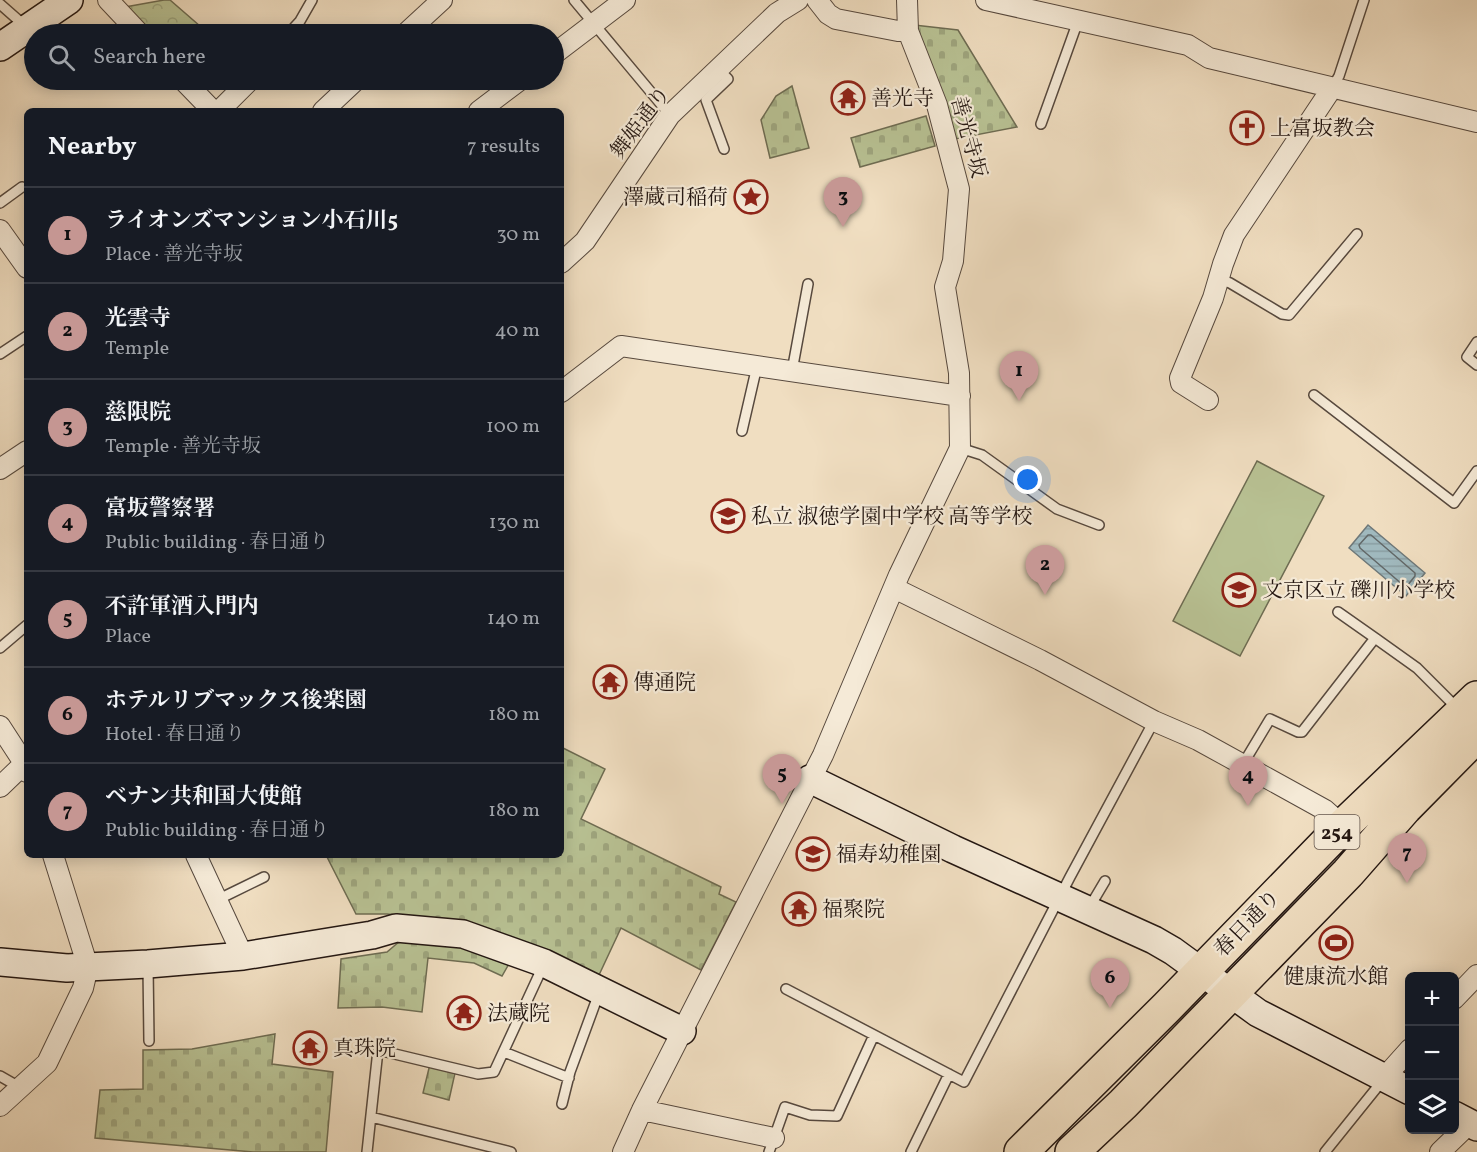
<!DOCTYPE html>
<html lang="en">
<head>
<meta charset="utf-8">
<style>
  body { margin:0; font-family:Vollkorn,"Noto Serif JP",serif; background:#242831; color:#f1f3f6 }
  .controls { position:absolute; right:18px; bottom:18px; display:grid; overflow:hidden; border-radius:9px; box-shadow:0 3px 15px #0003 }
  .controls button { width:54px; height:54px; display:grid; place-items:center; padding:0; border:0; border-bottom:2px solid #363941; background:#171b24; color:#f1f3f6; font:30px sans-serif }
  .you { position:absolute; left:1028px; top:480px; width:21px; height:21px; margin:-15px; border:4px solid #fff; border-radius:50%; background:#1a73e8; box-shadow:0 0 0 9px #1a73e833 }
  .badge { display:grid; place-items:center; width:39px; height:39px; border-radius:50%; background:#c59692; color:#111; font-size:20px; font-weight:700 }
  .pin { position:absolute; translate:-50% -50px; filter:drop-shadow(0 2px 3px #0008) }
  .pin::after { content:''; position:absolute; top:32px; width:21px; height:18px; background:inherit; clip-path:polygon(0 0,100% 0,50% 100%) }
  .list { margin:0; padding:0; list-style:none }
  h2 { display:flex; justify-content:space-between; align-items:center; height:78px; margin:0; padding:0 24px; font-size:26px }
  h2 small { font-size:20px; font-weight:400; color:#9ea1a6 }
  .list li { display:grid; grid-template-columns:39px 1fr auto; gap:18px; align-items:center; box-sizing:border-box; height:96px; padding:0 24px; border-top:2px solid #363941 }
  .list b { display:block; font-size:22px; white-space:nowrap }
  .list p { margin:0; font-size:20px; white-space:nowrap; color:#9ea1a6 }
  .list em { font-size:20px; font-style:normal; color:#9ea1a6 }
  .icon { flex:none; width:33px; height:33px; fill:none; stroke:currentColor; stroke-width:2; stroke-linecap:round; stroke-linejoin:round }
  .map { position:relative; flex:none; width:1477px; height:1152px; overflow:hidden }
  .search { position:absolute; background:#171b24; box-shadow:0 3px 15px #0003; left:24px; top:24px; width:540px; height:66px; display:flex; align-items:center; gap:15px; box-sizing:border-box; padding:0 21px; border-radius:33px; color:#9ea1a6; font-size:22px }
  .panel { position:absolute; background:#171b24; box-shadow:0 3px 15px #0003; left:24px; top:108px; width:540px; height:750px; border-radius:9px }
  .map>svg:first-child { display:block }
  .cemetery { fill:url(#cemetery-stones); stroke:#6e6c52; stroke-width:1.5 }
  .park { fill:url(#park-crowns); stroke:#6e6c52; stroke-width:1.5 }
  .garden { fill:#b8c193; stroke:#6e6c52; stroke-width:1.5 }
  .water { fill:url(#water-rules); stroke:#6e7879; stroke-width:1.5 }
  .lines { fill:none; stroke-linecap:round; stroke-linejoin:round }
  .shore { stroke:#626868; stroke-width:1.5 }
  .lane-casing { stroke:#57493e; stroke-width:12 }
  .street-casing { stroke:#57493e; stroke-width:22 }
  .secondary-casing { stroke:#241712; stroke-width:30 }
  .highway-casing { stroke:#241712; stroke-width:36 }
  .lane { stroke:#f5ead7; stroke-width:9 }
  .street { stroke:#f5ead7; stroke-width:20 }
  .secondary { stroke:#f5ead7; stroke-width:27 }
  .highway { stroke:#f0dec1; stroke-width:33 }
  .labels { text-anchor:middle; stroke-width:4.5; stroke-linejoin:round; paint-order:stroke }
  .shield { fill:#f5ead7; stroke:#63564d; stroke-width:1.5 }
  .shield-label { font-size:20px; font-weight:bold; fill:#241712 }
  .poi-label { font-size:21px; fill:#241712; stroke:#f5ead7; text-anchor:start }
  .street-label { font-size:21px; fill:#241712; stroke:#f5ead7 }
</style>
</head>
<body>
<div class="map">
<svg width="1477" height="1152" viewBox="0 0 1477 1152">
  <defs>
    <pattern id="cemetery-stones" width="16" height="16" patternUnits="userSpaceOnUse" patternTransform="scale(1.5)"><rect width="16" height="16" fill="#b8c193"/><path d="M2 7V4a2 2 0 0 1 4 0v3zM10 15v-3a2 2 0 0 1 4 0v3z" fill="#9ea57e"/></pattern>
    <pattern id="park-crowns" width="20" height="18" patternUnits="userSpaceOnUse" patternTransform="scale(1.5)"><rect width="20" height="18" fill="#b8c193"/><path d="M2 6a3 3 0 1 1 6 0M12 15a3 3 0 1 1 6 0" fill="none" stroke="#9ea57e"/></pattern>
    <pattern id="water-rules" width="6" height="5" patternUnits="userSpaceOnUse" patternTransform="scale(1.5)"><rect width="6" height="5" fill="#a0b9be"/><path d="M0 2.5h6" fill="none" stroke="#8a9ea2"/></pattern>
  </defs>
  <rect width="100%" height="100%" fill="#f0dec1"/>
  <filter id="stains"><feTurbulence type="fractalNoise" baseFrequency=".00333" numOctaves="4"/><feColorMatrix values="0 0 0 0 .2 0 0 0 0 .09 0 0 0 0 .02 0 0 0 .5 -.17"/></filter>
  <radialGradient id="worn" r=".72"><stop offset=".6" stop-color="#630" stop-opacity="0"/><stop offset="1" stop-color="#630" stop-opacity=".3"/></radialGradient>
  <!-- cemetery -->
  <path class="cemetery" d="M914 25 958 30 1017 127 955 139Z
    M792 86 809 148 770 158 761 120 776 96Z
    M926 116 935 146 860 167 851 138Z
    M561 747 605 769 581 819 721 887 719 894 736 902 701 970 621 928 599 975 552 953 463 922 387 914H356L326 855H561Z
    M400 941 468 944 510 962 502 976 474 963 428 958 422 1012 382 1007 338 1008 341 959 387 952Z
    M275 1034 272 1064 333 1072 326 1152H253L95 1138 100 1090 143 1089V1050L192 1049Z
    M430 1064 455 1073 449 1100 423 1093Z"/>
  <!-- park -->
  <path class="park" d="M164 0H170L208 33 207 34H153L125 7Z"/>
  <!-- garden -->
  <path class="garden" d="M1257 461 1324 496 1240 656 1173 621Z"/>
  <!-- water -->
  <path class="water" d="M1368 525 1425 573 1406 596 1349 548Z"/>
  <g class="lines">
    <!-- shore -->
    <path class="shore" d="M1368 535H1371L1415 573V576L1407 586 1403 585 1360 548 1359 545Z"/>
    <defs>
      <path id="lane" d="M574 0 670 115
        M0 4 25 26
        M288 34 300 21 312 0
        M718 69 728 79 706 100 724 149
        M1332 88 1339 76 1364 0
        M1041 124 1078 21
        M0 203 22 187
        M1219 279 1230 283 1282 314 1289 315 1357 234
        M1477 342 1467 357 1477 365
        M0 354 27 336
        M792 371 808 284
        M1314 395 1454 503 1477 471
        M742 431 757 366
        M960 448 982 455 1057 509 1099 525
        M1338 612 1375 638
        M0 648 27 625
        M1243 764 1270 719 1298 732H1302L1375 638 1417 668 1458 709
        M217 900 264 877
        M1089 908 1105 881
        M148 966 149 1041
        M786 989 964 1082 1070 877 1154 721
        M504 1052 569 1078
        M0 1076 21 1088
        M562 1104 570 1072 599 993
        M371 1117 511 1152
        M367 1152 378 1050 478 1074 494 1072 544 964
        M769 1152 785 1107 810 1115 837 1116 874 1035
        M911 1152 949 1074
        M1325 1152 1383 1080"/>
      <path id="street" d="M108 0 140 34
        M817 0 828 14 836 19 898 31H908
        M986 0 1188 45 1209 58 1477 122
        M405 34 442 0
        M554 54 625 0
        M183 80 213 111
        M219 111 250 80
        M323 111 356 80
        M479 111 520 80
        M0 230 27 268
        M561 263 585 241 670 115 777 13 798 0
        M561 392 621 346 960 396
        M1208 400 1181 383 1180 378 1213 298 1223 264 1234 235 1332 88
        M0 469 27 451
        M894 588 1040 660 1154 721 1198 740 1325 810 1343 826
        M0 726 24 763 27 772
        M0 787 27 761
        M196 855 243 956
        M1454 999 1477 975
        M1384 1078 1410 1049
        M0 1106 47 1063 83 988 88 967 53 855
        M642 1110 774 1138
        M623 1152 642 1110 823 755 899 575 960 448 959 373 945 287 953 261 959 189 937 105 908 31 907 0
        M1440 1152 1470 1123"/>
      <path id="secondary" d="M0 47 69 0
        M810 779 953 849 1154 940 1173 951 1258 1013 1410 1091
        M0 962 67 968 148 964 243 956 372 935 396 928 463 934 544 963 682 1031
        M1454 1115 1477 1127"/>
      <path id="highway" d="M1021 1152 1167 1007 1343 826 1477 698
        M1072 1152 1123 1104 1348 873 1405 808 1477 735"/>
    </defs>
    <!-- lane casing -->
    <use href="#lane" class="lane-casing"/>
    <!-- street casing -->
    <use href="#street" class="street-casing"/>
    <!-- secondary casing -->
    <use href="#secondary" class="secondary-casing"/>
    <!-- highway casing -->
    <use href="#highway" class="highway-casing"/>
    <!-- lane -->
    <use href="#lane" class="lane"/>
    <!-- street -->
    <use href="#street" class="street"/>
    <!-- secondary -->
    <use href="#secondary" class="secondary"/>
    <!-- highway -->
    <use href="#highway" class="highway"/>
  </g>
  <!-- icons -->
  <defs>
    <symbol id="temple-ring" viewBox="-11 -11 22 22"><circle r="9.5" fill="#f5ead7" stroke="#8f2418" stroke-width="1.5"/><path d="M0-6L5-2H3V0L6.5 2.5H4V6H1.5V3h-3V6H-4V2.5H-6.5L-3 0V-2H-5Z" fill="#8f2418"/></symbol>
    <symbol id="church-ring" viewBox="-11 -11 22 22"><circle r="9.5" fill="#f5ead7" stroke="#8f2418" stroke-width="1.5"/><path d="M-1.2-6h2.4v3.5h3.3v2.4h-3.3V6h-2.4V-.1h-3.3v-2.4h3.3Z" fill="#8f2418"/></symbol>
    <symbol id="sight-ring" viewBox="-11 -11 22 22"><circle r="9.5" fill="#f5ead7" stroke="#8f2418" stroke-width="1.5"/><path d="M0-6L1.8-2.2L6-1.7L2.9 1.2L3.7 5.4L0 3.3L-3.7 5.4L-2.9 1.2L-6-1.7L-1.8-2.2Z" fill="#8f2418"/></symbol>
    <symbol id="school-ring" viewBox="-11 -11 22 22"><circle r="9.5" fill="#f5ead7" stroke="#8f2418" stroke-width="1.5"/><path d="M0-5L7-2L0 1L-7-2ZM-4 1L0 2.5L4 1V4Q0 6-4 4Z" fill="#8f2418"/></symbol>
    <symbol id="stadium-ring" viewBox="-11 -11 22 22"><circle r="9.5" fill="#f5ead7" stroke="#8f2418" stroke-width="1.5"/><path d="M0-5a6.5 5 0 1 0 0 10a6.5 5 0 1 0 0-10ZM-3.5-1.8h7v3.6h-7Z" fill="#8f2418"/></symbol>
  </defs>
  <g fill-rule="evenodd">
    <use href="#temple-ring" x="829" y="79" width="38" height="38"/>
    <use href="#church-ring" x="1228" y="109" width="38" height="38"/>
    <use href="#sight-ring" x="732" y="178" width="38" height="38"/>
    <use href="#school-ring" x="709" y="497" width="38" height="38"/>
    <use href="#school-ring" x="1220" y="571" width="38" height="38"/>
    <use href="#temple-ring" x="591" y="663" width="38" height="38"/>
    <use href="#school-ring" x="794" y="835" width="38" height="38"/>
    <use href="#temple-ring" x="780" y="890" width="38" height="38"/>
    <use href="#stadium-ring" x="1317" y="924" width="38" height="38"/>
    <use href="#temple-ring" x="445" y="994" width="38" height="38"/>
    <use href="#temple-ring" x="291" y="1029" width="38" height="38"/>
  </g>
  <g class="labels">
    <!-- shield labels -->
    <rect class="shield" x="1314.5" y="815" width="45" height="34" rx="4.5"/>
    <g class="shield-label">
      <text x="1337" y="839">254</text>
    </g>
    <!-- poi labels -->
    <g class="poi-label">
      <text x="871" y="105">善光寺</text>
      <text x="1270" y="135">上富坂教会</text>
      <text x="728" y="204" text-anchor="end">澤蔵司稲荷</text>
      <text x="751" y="523">私立 淑徳学園中学校 高等学校</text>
      <text x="1262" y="597">文京区立 礫川小学校</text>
      <text x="633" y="689">傳通院</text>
      <text x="836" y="861">福寿幼稚園</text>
      <text x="822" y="916">福聚院</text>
      <text x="1336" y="983" text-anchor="middle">健康流水館</text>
      <text x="487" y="1020">法蔵院</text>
      <text x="333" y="1055">真珠院</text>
    </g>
    <!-- street labels -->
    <g class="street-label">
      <text transform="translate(640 122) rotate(-53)" y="7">舞姫通り</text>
      <text transform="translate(969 137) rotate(75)" y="7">善光寺坂</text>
      <text transform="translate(1247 923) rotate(-46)" y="7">春日通り</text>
    </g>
  </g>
  <rect width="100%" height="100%" filter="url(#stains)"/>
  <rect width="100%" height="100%" fill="url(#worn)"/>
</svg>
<div class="controls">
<button>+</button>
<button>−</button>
<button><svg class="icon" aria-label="layers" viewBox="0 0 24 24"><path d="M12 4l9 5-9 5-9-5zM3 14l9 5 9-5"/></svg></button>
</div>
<div class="you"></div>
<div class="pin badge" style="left:1019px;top:401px">1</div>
<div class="pin badge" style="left:1045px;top:595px">2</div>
<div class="pin badge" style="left:843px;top:227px">3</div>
<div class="pin badge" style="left:1248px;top:806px">4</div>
<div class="pin badge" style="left:782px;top:804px">5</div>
<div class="pin badge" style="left:1110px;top:1008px">6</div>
<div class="pin badge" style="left:1407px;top:883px">7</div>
<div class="search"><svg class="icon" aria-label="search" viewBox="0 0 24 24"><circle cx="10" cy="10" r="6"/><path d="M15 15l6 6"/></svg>Search here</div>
<section class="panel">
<h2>Nearby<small>7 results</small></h2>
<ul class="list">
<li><span class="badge">1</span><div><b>ライオンズマンション小石川5</b><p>Place · 善光寺坂</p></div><em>30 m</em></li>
<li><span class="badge">2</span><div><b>光雲寺</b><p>Temple</p></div><em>40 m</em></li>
<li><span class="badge">3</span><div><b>慈限院</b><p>Temple · 善光寺坂</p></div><em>100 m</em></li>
<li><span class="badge">4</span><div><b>富坂警察署</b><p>Public building · 春日通り</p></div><em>130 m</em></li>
<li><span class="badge">5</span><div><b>不許軍酒入門内</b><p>Place</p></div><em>140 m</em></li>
<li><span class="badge">6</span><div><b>ホテルリブマックス後楽園</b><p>Hotel · 春日通り</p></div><em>180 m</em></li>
<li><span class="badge">7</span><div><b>ベナン共和国大使館</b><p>Public building · 春日通り</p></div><em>180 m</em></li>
</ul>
</section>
</div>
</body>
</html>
